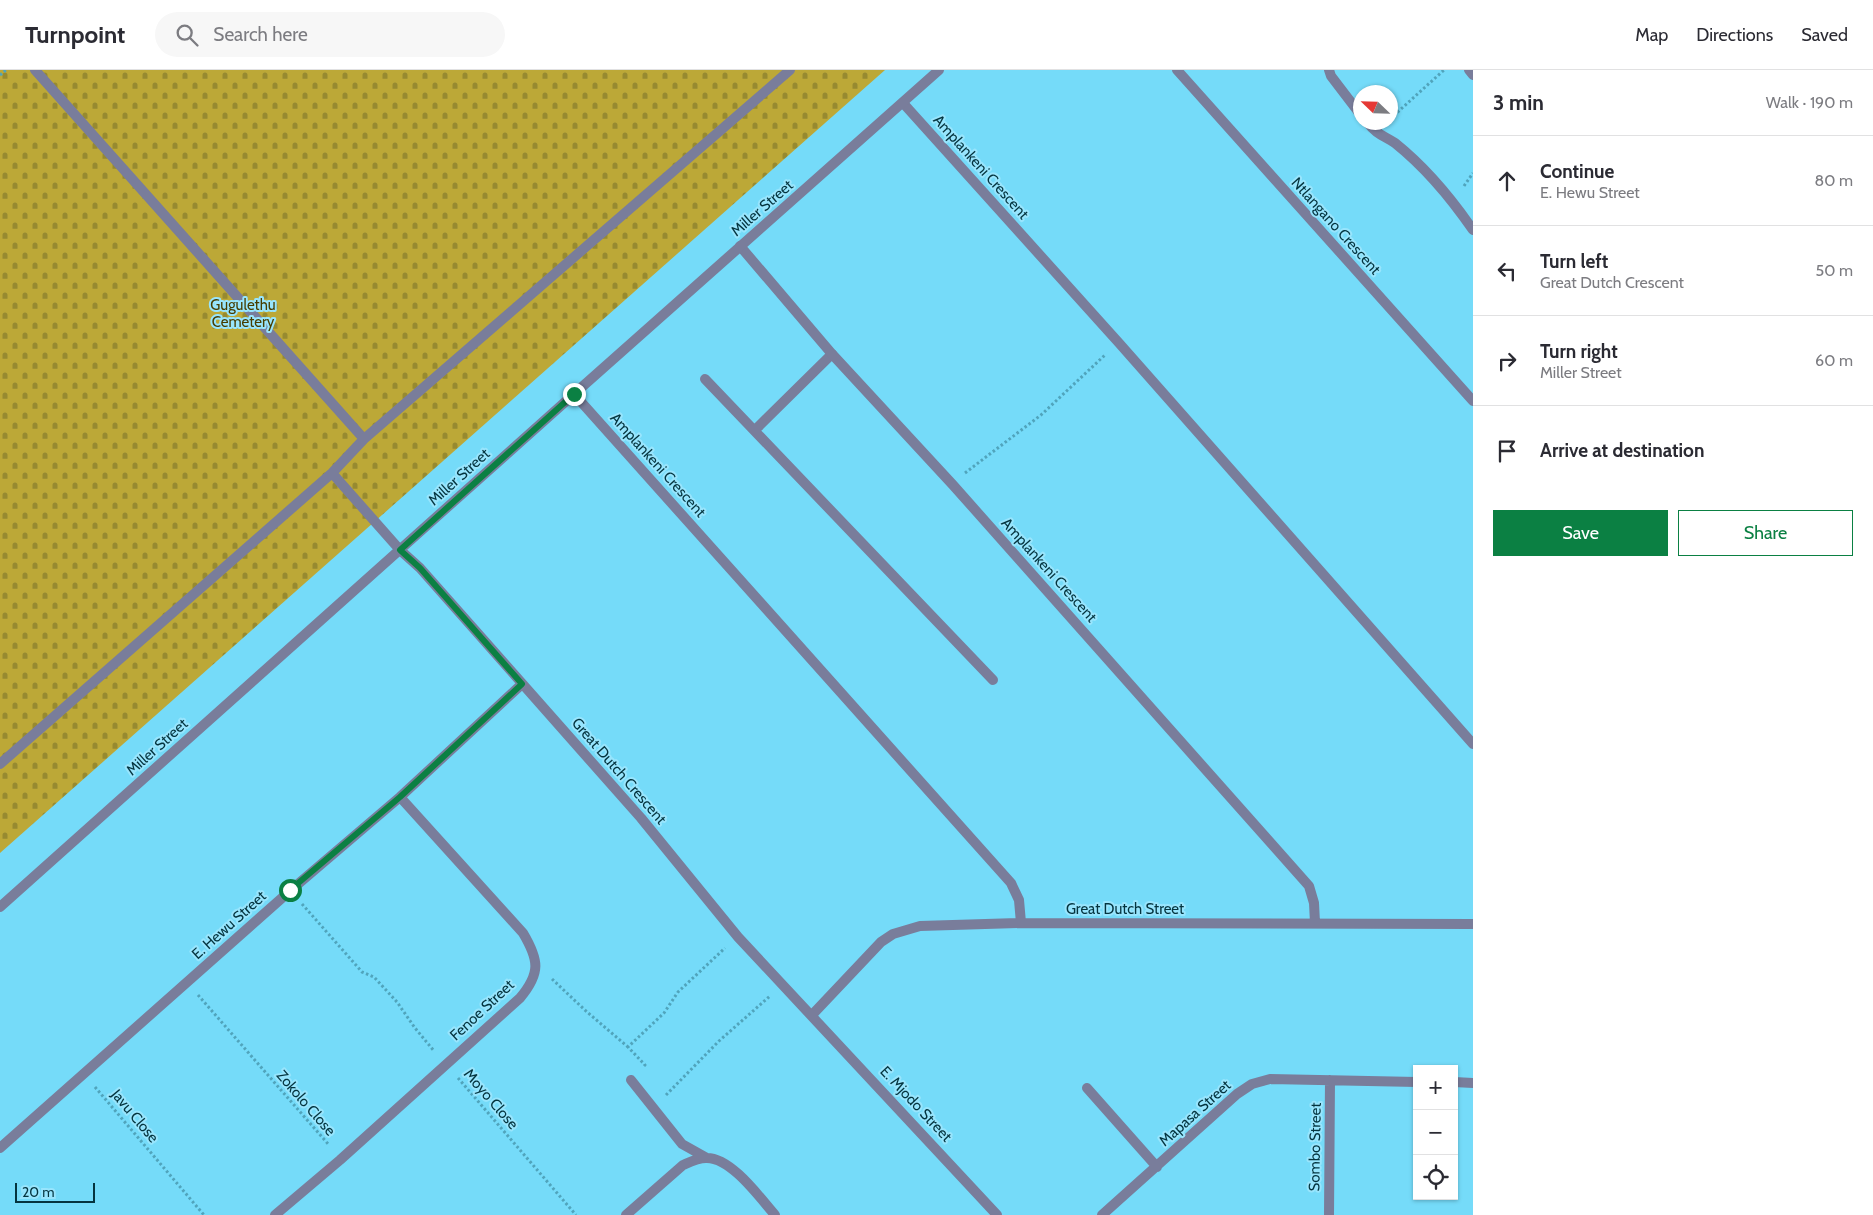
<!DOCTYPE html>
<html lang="en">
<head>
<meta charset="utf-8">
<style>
  body { margin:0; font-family:Cabin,sans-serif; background:#f7f7f7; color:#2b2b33 }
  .controls { position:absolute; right:15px; bottom:15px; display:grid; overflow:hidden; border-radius:0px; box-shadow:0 1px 4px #0004 }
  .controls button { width:45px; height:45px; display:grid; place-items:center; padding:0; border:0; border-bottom:1px solid #e1e1e2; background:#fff; color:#2b2b33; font:25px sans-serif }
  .compass { position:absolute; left:1353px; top:15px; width:45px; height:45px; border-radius:50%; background:#fff; box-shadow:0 1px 4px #0004; rotate:293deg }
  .scale { position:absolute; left:15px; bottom:12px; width:80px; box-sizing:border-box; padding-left:5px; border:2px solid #04343f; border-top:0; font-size:14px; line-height:18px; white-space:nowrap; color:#04343f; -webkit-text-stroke:4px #98e5fd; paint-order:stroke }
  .stop { position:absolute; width:15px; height:15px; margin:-11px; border:4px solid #0b8043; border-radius:50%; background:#fff }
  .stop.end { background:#0b8043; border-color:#fff; box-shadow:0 1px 5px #0008 }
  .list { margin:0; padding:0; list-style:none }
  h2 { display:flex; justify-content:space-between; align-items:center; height:65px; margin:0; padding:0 20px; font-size:21px }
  h2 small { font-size:16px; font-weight:400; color:#7c7c81 }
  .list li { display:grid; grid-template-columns:32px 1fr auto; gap:15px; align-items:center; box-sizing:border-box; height:90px; padding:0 20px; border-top:1px solid #e1e1e2 }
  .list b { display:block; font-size:19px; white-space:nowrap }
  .list p { margin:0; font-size:16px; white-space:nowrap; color:#7c7c81 }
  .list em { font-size:16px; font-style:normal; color:#7c7c81 }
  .actions { display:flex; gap:10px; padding:15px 20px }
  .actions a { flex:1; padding:11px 0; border:1px solid #0b8043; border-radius:0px; text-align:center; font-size:18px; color:#0b8043 }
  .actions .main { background:#0b8043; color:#fff }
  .icon { flex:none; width:28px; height:28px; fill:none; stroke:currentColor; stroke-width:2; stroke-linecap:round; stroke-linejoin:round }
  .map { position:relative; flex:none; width:1473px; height:1145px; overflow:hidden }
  header { display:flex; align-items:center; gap:30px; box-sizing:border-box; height:70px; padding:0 25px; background:#fff; border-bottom:1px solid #e1e1e2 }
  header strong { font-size:24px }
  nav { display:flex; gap:28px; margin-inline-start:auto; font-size:18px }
  .search { width:350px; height:45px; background:#f7f7f7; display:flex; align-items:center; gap:12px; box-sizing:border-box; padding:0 18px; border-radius:28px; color:#7c7c81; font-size:19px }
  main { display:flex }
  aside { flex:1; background:#fff }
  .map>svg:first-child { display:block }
  .cemetery { fill:url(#cemetery-stones) }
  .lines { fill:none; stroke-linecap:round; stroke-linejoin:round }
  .path { stroke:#50a4bc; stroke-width:3; stroke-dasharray:2.5 2.5; stroke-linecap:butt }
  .service { stroke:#797d9b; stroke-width:10 }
  .minor { stroke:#797d9b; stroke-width:10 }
  .tertiary { stroke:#797d9b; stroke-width:10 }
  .route { stroke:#0b8043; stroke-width:6 }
  .labels { text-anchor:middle; stroke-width:4; stroke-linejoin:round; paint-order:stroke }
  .street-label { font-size:15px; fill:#04343f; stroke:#98e5fd }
  .park-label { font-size:15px; fill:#473d00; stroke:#98e5fd }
</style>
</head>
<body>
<header>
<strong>Turnpoint</strong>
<div class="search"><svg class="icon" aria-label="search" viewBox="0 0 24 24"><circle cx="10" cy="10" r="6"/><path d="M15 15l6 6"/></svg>Search here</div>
<nav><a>Map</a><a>Directions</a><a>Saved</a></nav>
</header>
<main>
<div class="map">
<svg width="1473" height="1145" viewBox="0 0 1473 1145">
  <defs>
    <pattern id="cemetery-stones" width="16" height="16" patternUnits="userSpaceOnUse" patternTransform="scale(1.25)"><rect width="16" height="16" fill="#bca837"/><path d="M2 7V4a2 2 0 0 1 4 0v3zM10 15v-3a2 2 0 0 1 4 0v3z" fill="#978a30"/></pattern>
  </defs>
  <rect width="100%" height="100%" fill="#75dbf9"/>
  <!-- cemetery -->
  <path class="cemetery" d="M0 0H885L0 783Z"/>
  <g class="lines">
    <!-- path -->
    <path class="path" d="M0 5 6 0
      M1390 49 1444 0
      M1464 116 1473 103
      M965 403 1041 345 1105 285
      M302 834 362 902 374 907 397 932 415 958 434 981
      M552 909 587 942 628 977
      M198 925 329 1075
      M644 996 645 995 628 977 664 943 678 922 725 878
      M458 1008 576 1145
      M95 1017 204 1145
      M666 1025 719 971 770 926"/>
    <!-- service -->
    <path class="service" d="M35 0 364 369
      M705 309 993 610
      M755 360 832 284
      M332 403 400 480
      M0 694 332 403 364 369 790 0"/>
    <!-- minor -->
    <path class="minor" d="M1177 0 1473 331
      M1329 0 1331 6 1360 44
      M1469 0 1473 5
      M903 33 1119 273 1473 674
      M1367 52C1377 65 1383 65 1395 73 1425 97 1451 128 1473 160
      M740 176 832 284 953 415 1309 816 1314 833 1315 853
      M574 324 1011 813 1019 830 1021 853
      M400 480 420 498 641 748 738 867 997 1145
      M812 945 881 872 893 864 920 856 1021 853 1473 854
      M631 1010 682 1074 707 1088
      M1454 1012 1473 1013
      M1087 1018 1157 1097
      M0 1078 291 820 400 727 522 614
      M275 1145 340 1090 520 928C541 903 539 890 523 863L400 727
      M626 1145 683 1095C690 1092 698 1088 706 1088 731 1087 760 1128 775 1145
      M1102 1145 1237 1024 1252 1014 1270 1009 1417 1012
      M1329 1145 1330 1010"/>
    <!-- tertiary -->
    <path class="tertiary" d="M0 837 574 324 939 0"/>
  </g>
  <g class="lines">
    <!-- route -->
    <path class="route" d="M290 820 400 727 522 614 420 498 400 480 574 324"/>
  </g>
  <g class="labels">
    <!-- street labels -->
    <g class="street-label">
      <text transform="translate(981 97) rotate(48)" y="5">Amplankeni Crescent</text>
      <text transform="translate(762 138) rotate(-41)" y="5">Miller Street</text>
      <text transform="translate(1336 156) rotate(48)" y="5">Ntlangano Crescent</text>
      <text transform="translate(658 395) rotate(48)" y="5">Amplankeni Crescent</text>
      <text transform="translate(459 407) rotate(-42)" y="5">Miller Street</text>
      <text transform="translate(1049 500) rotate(48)" y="5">Amplankeni Crescent</text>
      <text transform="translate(157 677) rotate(-42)" y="5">Miller Street</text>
      <text transform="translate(619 701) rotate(49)" y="5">Great Dutch Crescent</text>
      <text x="1125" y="844">Great Dutch Street</text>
      <text transform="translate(229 855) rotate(-42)" y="5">E. Hewu Street</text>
      <text transform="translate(482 940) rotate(-43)" y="5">Fenoe Street</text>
      <text transform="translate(491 1029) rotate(49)" y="5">Moyo Close</text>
      <text transform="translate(306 1033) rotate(49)" y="5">Zokolo Close</text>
      <text transform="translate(916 1034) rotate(47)" y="5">E. Mjodo Street</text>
      <text transform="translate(1195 1043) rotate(-42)" y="5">Mapasa Street</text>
      <text transform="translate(135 1046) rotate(50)" y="5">Javu Close</text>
      <text transform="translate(1315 1077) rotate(-89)" y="5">Sombo Street</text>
    </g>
    <!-- park labels -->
    <g class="park-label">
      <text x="243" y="240">Gugulethu<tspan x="243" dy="17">Cemetery</tspan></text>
    </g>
  </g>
</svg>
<div class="controls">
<button>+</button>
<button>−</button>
<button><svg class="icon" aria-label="locate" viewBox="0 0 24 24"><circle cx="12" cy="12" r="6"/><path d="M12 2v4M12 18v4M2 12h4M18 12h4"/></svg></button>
</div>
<svg class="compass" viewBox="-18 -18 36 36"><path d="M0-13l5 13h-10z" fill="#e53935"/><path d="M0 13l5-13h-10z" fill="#7c7c81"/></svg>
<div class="scale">20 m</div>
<div class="stop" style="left:290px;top:820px"></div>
<div class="stop end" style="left:574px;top:324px"></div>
</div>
<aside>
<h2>3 min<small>Walk · 190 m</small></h2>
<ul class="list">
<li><svg class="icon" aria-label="ahead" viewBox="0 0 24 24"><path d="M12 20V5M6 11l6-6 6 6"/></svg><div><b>Continue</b><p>E. Hewu Street</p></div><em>80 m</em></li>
<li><svg class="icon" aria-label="left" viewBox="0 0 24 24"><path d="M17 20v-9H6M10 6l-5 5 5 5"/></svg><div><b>Turn left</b><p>Great Dutch Crescent</p></div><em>50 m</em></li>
<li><svg class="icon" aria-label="right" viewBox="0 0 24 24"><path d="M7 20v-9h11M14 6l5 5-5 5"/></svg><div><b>Turn right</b><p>Miller Street</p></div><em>60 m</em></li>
<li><svg class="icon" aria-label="arrive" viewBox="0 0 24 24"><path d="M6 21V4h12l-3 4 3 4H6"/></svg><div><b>Arrive at destination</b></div></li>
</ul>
<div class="actions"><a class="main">Save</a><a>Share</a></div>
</aside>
</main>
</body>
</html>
